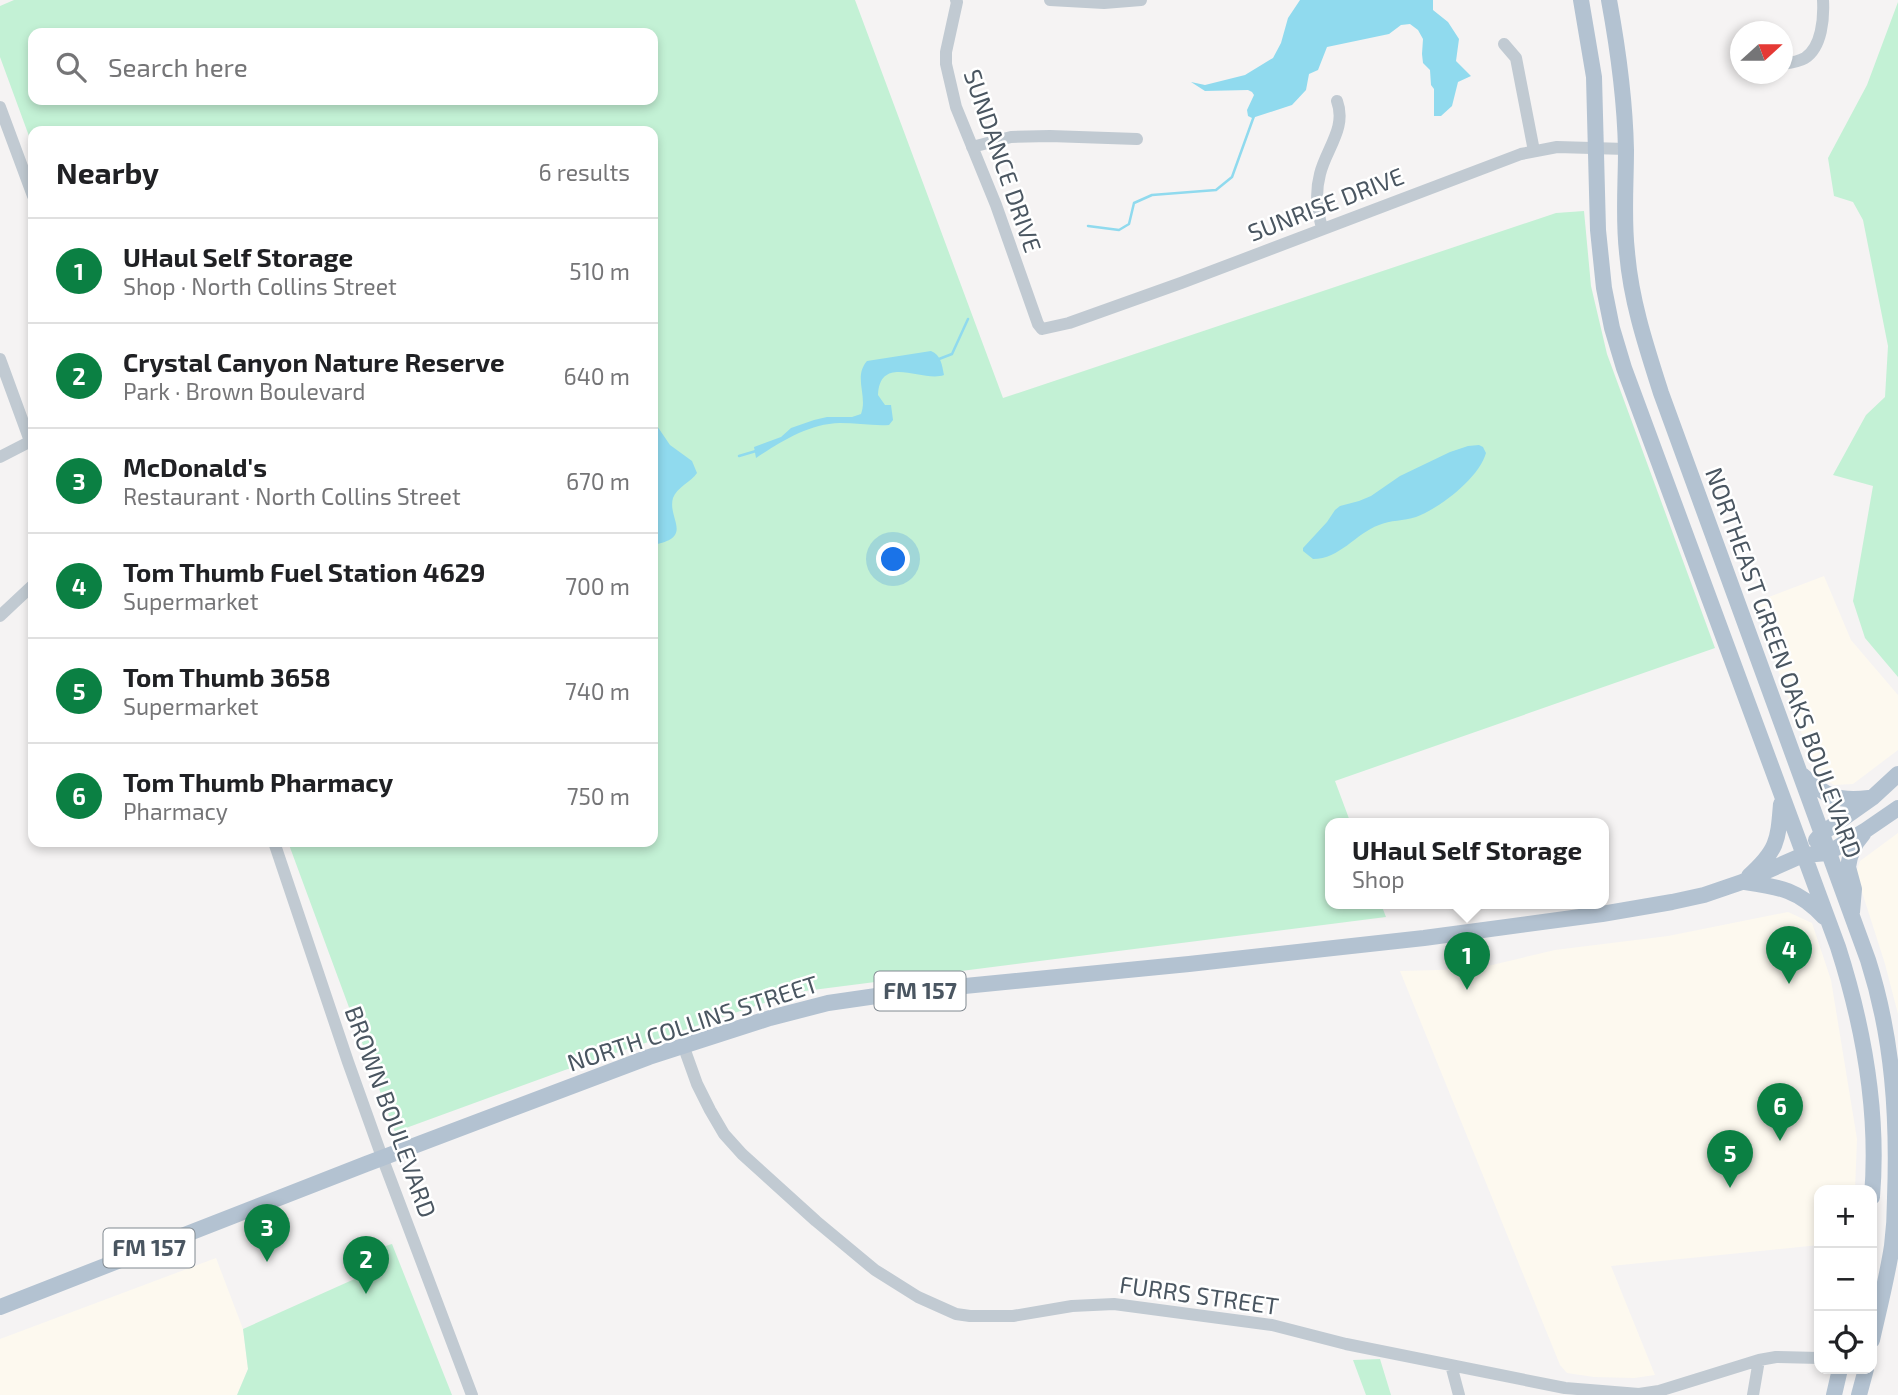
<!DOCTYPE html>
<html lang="en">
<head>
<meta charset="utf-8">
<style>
  body { margin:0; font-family:"Exo 2",sans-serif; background:#f2f2f2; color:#202124 }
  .controls { position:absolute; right:21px; bottom:21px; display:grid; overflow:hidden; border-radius:14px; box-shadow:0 4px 10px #0003 }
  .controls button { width:63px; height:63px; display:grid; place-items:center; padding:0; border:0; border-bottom:2px solid #e0e0e0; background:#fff; color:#202124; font:35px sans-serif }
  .compass { position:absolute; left:1730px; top:21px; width:63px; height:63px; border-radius:50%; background:#fff; box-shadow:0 4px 10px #0003; rotate:69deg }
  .you { position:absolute; left:894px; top:560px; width:24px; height:24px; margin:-18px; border:5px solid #fff; border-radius:50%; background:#1a73e8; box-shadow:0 0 0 10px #1a73e833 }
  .badge { display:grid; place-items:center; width:46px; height:46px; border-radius:50%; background:#0b8043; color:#fff; font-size:23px; font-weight:700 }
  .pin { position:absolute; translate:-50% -58px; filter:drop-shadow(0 2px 4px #0008) }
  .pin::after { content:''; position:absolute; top:37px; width:24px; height:21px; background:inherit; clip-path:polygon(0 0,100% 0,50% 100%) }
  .popup { position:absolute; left:1325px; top:818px; width:284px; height:91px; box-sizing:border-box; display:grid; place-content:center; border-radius:14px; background:#fff; filter:drop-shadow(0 2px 5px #0005); font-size:23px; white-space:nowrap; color:#757577 }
  .popup b { font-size:26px; color:#202124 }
  .popup::after { content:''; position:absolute; left:50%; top:100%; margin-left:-14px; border:14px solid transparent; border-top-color:#fff }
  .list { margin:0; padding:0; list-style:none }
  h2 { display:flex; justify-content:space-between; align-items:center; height:91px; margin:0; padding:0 28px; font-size:30px }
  h2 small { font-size:23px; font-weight:400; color:#757577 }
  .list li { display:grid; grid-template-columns:46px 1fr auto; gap:21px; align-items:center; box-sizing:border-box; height:105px; padding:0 28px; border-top:2px solid #e0e0e0 }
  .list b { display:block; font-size:26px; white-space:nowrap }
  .list p { margin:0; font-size:23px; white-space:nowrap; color:#757577 }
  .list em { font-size:23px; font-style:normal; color:#757577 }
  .icon { flex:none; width:38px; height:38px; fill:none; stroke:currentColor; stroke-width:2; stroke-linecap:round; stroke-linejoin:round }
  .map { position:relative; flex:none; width:1898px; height:1395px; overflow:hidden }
  .search { position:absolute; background:#fff; box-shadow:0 4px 10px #0003; left:28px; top:28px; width:630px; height:77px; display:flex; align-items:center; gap:18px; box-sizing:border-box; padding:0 24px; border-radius:14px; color:#757577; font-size:26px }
  .panel { position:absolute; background:#fff; box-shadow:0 4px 10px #0003; left:28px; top:126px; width:630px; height:721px; border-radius:14px }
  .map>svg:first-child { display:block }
  .commercial { fill:#fdf9ef }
  .green { fill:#c3f1d5; fill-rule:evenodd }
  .water { fill:#90daee }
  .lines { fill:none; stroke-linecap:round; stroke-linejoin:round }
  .stream { stroke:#90daee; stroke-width:2.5 }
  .minor { stroke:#c1cad2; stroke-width:12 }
  .major { stroke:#b3c2d1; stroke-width:16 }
  .labels { text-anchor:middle; stroke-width:5; stroke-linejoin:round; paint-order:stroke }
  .shield { fill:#fff; stroke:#808990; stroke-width:2 }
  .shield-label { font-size:23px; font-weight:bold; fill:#4a5661 }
  .street-label { font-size:24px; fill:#4a5661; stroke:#fff }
</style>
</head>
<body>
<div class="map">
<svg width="1898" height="1395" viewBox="0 0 1898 1395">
  <rect width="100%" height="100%" fill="#f5f3f3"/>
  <!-- commercial -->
  <path class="commercial" d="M1824 576 1851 640 1898 695V750L1853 784 1834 785 1821 777 1815 769 1753 603Z
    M1898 833V1014L1885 964 1856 873 1860 861Z
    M1788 912 1812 923 1831 980 1857 1139 1855 1190H1819V1245L1611 1266 1655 1375 1634 1378 1594 1377 1567 1373 1560 1365 1400 971 1475 969 1555 950 1668 936Z
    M216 1258 243 1329 248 1369 237 1395H0V1339Z"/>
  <!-- green -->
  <path class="green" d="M14 0H855L1003 398 1556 213 1584 211 1591 286 1607 354 1715 648 1335 781 1351 824H1330V904H1381L1386 917 797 992 565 1070 395 1132 288 842H653V131H33V147L0 57V6ZM33 33H653V100H33Z
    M1898 2V677L1865 638 1853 601 1873 486 1833 475 1866 415 1885 397 1888 346 1863 220 1853 202 1834 196 1828 158 1867 85Z
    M392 1244 452 1395H237L248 1369 243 1329 368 1273C374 1258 376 1248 392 1244Z
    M1380 1359 1391 1395H1366L1353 1360Z"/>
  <!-- water -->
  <path class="water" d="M1300 0H1433V10L1448 22 1459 39 1456 61 1471 76 1458 82 1452 106 1441 116H1434V89L1431 85 1430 70 1423 63 1422 54 1423 39 1418 30 1410 24 1401 25 1389 34 1327 47 1318 70 1309 74 1306 90 1292 105 1252 118 1248 116 1247 110 1254 95 1252 92 1248 90 1205 91 1191 82 1205 85 1245 75 1273 58 1281 43 1288 18Z
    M931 351C941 355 942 365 944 375 923 383 880 353 878 395L885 405H891L893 420 889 425C873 426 856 423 840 423 808 424 782 441 756 458L754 447 781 437 791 428 814 420 827 417H852L861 414C868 396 853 377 867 361Z
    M653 420 670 445 692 461 697 473C691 482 677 487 673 498 667 519 695 537 653 545Z
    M1479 445 1483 447 1486 453C1479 478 1440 508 1416 517 1404 521 1390 520 1379 525 1355 534 1340 559 1313 559L1303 551V548L1327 522 1335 510 1340 506 1359 501 1371 496 1400 476 1450 452 1468 446Z"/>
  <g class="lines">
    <!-- stream -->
    <path class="stream" d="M1088 226 1119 230 1129 224 1134 203 1152 195 1216 190 1232 177 1254 116
      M939 359 952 354 968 319
      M739 456 756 451"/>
    <!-- minor -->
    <path class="minor" d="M956 0 957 2 946 52V64L956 107 996 205 1038 324 1042 329 1069 323 1181 283 1521 154 1557 147 1626 149
      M1050 0 1104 3 1141 0
      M1504 44 1516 58 1534 151
      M1783 64C1790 63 1798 62 1805 58 1822 47 1824 18 1823 0
      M0 107 33 196
      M972 147 1011 137 1050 136 1137 139
      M1322 228C1317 209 1315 193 1320 174 1326 149 1347 128 1337 101
      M0 359 30 441
      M0 457 33 440
      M0 616 33 585
      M274 842 348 1062 382 1157 472 1395
      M683 1045 697 1084 710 1110 724 1134 742 1154 816 1221 875 1270 918 1297 956 1314 970 1316H1013L1072 1306 1114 1304 1272 1325 1346 1344 1565 1388 1639 1394 1659 1391 1759 1360 1776 1357 1819 1358
      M1451 1365 1459 1395
      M1753 1395 1759 1360"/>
    <!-- major -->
    <path class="major" d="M1581 0 1594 77 1598 230 1604 288 1612 328 1624 368 1838 947C1864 1028 1879 1112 1872 1197
      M1609 0C1618 49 1625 100 1626 150 1626 184 1623 218 1627 252 1631 301 1646 346 1661 393L1868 960C1893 1038 1898 1117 1895 1198 1895 1214 1894 1230 1892 1246 1887 1278 1879 1309 1872 1340
      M1802 775C1825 796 1837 802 1869 798
      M1816 840 1821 834 1872 798 1898 774
      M1749 876C1778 850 1778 840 1781 804
      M1745 882C1780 887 1799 890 1824 917
      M1852 912 1854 889 1848 867 1850 857 1856 843 1863 834
      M0 1307 366 1164 649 1057 770 1018 828 1003 904 992 1189 964 1424 938 1602 914 1672 902 1704 895 1742 882 1803 855 1828 853 1866 830 1898 808
      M1834 1395 1840 1369
      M1859 1395 1866 1369"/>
  </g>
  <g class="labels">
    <!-- shield labels -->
    <g class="shield">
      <rect x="874.5" y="971.5" width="91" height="39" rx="5"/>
      <rect x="103.5" y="1228.5" width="91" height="39" rx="5"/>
    </g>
    <g class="shield-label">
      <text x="920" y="999">FM 157</text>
      <text x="149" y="1256">FM 157</text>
    </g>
    <!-- street labels -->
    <g class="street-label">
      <text transform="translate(1002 161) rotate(71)" y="8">SUNDANCE DRIVE</text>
      <text transform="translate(1326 205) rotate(-21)" y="8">SUNRISE DRIVE</text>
      <text transform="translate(1783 663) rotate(70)" y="8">NORTHEAST GREEN OAKS BOULEVARD</text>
      <text transform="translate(693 1024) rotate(-18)" y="8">NORTH COLLINS STREET</text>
      <text transform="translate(390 1112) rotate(70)" y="8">BROWN BOULEVARD</text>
      <text transform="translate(1199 1296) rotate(8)" y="8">FURRS STREET</text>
    </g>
  </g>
</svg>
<div class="controls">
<button>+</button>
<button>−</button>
<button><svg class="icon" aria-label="locate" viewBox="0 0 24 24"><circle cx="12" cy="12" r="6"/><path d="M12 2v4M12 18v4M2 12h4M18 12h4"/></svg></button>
</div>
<svg class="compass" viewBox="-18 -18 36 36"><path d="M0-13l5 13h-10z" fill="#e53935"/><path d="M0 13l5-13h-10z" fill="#757577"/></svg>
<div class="you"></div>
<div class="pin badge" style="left:1467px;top:990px">1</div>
<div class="popup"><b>UHaul Self Storage</b>Shop</div>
<div class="pin badge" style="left:366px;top:1294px">2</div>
<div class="pin badge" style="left:267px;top:1262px">3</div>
<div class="pin badge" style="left:1789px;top:984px">4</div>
<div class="pin badge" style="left:1730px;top:1188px">5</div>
<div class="pin badge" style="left:1780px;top:1141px">6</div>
<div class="search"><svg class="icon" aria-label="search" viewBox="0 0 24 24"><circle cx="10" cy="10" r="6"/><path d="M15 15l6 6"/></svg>Search here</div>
<section class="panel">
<h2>Nearby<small>6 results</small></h2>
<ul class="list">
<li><span class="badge">1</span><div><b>UHaul Self Storage</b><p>Shop · North Collins Street</p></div><em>510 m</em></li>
<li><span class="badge">2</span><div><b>Crystal Canyon Nature Reserve</b><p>Park · Brown Boulevard</p></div><em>640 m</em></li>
<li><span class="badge">3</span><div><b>McDonald's</b><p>Restaurant · North Collins Street</p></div><em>670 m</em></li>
<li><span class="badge">4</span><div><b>Tom Thumb Fuel Station 4629</b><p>Supermarket</p></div><em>700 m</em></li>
<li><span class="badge">5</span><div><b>Tom Thumb 3658</b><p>Supermarket</p></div><em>740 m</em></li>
<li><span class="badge">6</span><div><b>Tom Thumb Pharmacy</b><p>Pharmacy</p></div><em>750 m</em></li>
</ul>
</section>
</div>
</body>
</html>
